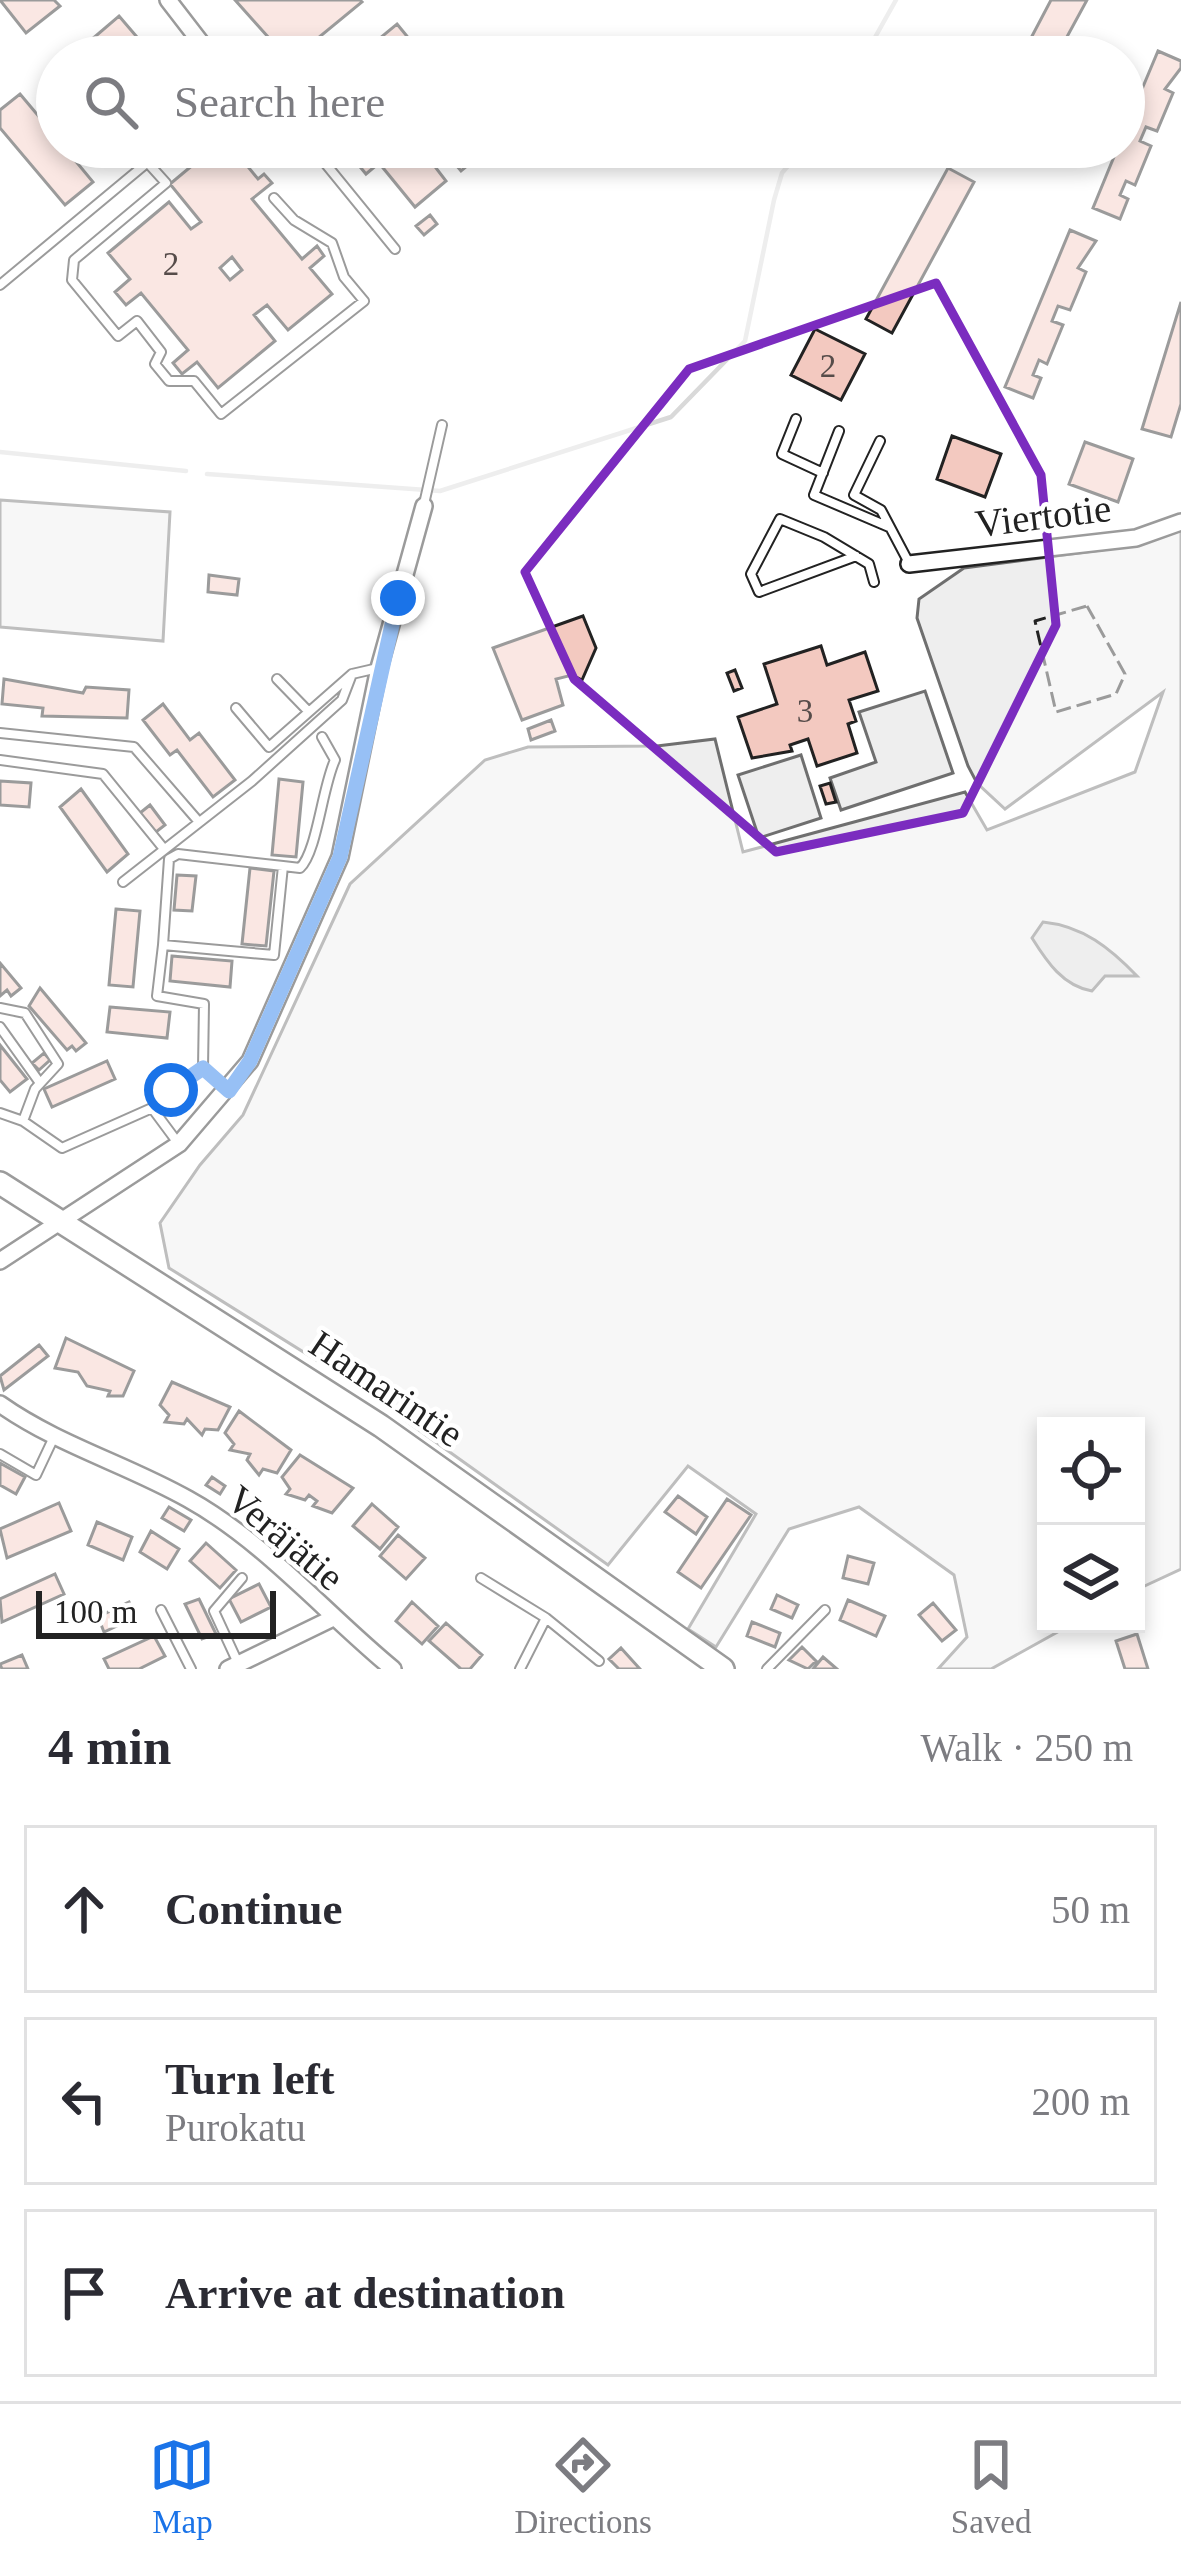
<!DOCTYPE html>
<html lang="en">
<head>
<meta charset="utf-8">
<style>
  body { margin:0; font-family:"Times New Roman",serif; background:#f2f2f3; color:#2b2b33 }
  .controls { position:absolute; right:36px; bottom:36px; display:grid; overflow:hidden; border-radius:0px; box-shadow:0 6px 18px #0003 }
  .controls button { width:108px; height:108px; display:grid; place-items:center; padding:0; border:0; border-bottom:3px solid #e1e1e2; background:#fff; color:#2b2b33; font:60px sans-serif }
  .scale { position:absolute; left:36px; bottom:30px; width:240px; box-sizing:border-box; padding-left:12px; border:6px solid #222; border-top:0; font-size:33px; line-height:42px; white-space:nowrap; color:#222; -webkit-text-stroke:9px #fff; paint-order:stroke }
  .stop { position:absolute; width:36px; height:36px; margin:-27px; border:9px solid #1a73e8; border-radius:50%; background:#fff }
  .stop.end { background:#1a73e8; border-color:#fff; box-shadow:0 3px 12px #0008 }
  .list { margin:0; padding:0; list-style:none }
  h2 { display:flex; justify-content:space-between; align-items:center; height:156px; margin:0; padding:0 48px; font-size:51px }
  h2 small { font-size:39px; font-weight:400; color:#7c7c81 }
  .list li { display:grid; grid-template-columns:78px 1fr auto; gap:36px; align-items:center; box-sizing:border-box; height:168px; margin:0 24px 24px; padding:0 24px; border:3px solid #e1e1e2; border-radius:0px }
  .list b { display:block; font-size:45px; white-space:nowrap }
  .list p { margin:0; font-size:39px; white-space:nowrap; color:#7c7c81 }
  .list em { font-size:39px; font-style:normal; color:#7c7c81 }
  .icon { flex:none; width:66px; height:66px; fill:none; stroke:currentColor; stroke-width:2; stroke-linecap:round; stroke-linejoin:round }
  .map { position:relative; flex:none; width:1181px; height:1669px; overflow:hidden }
  .search { position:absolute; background:#fff; box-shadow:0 6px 18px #0003; left:36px; right:36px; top:36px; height:132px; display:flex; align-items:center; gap:30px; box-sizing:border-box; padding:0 42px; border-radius:66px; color:#7c7c81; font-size:45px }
  .sheet { height:732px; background:#fff }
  nav { display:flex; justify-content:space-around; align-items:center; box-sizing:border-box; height:168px; border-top:3px solid #e1e1e2; background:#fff; font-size:33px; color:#7c7c81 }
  nav a { display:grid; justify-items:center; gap:6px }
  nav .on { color:#1a73e8 }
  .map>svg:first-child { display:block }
  .green { fill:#eee; stroke:#6f6f6f; stroke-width:3 }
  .water { fill:#d9d9d9; stroke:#6f6f6f; stroke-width:3 }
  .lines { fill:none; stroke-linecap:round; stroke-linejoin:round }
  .stream { stroke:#d9d9d9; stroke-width:4.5 }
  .building { fill:#f3c9c0; stroke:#222; stroke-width:3; fill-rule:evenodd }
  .lane-casing { stroke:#222; stroke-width:12 }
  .street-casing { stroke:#222; stroke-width:20 }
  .secondary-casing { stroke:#222; stroke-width:26 }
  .lane { stroke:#fff; stroke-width:8 }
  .street { stroke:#fff; stroke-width:15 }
  .secondary { stroke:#fff; stroke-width:21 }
  .fence { stroke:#222; stroke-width:3; stroke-dasharray:15 6; stroke-linecap:butt }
  .route { stroke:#1a73e8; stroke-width:15 }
  .marked { fill:none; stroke:#7b2cbf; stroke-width:9; stroke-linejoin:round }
  .labels { text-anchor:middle; stroke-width:9; stroke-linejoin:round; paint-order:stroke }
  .number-label { font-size:33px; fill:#564c4a }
  .street-label { font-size:39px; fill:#222; stroke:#fff }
</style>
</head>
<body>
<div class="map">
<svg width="1181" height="1669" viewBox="0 0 1181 1669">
  <rect width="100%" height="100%" fill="#fff"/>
  <!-- green -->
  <path class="green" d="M0 500 170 512 163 641 0 627Z
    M1181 529V1569L1136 1590V1426H1046V1624H1072L991 1669H938L967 1637 954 1575 859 1507 789 1529 716 1647 688 1629 756 1514 688 1466 608 1565 353 1383 169 1268 160 1223 200 1165 243 1115 350 884 485 760 528 747 657 746 715 739 743 852 965 792 987 830 1135 772 1163 692 1005 809 977 783 968 766 917 618 919 599 964 568 1109 549Z
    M925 691 953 773 841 810 830 778 876 762 859 712Z
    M801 755 821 818 759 838 738 775Z"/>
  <!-- water -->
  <path class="water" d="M1043 922C1083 926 1110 948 1137 976H1105L1092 991C1063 986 1047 962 1032 938Z"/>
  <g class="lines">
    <!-- stream -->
    <path class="stream" d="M864 57 896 0
      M0 452 186 471
      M207 474 440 491 671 417 745 341 774 200 782 173 804 147"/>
  </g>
  <!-- building -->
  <path class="building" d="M0 0H54L60 6 26 33Z
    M235 0H360L362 2 295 57H286Z
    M1051 0H1087L1056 57H1021Z
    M119 16 154 57H105L91 40Z
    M397 24 424 57H368L363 52Z
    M1158 51 1181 61V68L1165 89 1173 93 1157 131 1146 127 1140 141 1151 146 1135 185 1126 181 1120 195 1128 199 1120 219 1093 208 1118 147H1124V132Z
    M20 94 57 138V147H64L93 182 65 205 0 128V110Z
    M188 147H232L258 179 264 174 272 183 252 199 302 259 317 246 324 256 310 268 332 294 288 330 267 305 254 315 275 341 218 388 197 362 182 374 173 363 188 350 141 293 126 305 115 292 130 279 108 253 169 202 191 229 201 222 170 184 194 164 183 151ZM232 257 242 270 230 280 220 268Z
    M351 147H420L446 181 415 207 379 163 366 174 347 151Z
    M441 147H490L461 171Z
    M975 147H1008L1001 161Z
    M948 168 974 182 892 333 866 319Z
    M430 215 437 224 424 235 416 226Z
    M1070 230 1096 241 1078 268 1086 272 1070 310 1058 306 1052 321 1063 325 1047 364 1039 360 1033 375 1041 378 1033 398 1005 387Z
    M1181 302V404L1171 437 1142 429Z
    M815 329 865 354 841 400 791 375Z
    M952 436 1001 454 985 497 937 479Z
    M1085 442 1133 459 1118 502 1069 484Z
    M209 575 239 579 237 595 208 592Z
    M583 616 596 648 582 680 572 675 556 679 563 705 522 720 493 648Z
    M821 646 827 665 865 652 878 691 849 700 856 721 848 724 857 753 817 766 808 739 790 745 792 751 752 758 738 717 777 704 764 664Z
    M735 670 742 688 734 691 727 673Z
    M4 679 83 693 86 687 129 690 127 718 42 716 43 708 2 704Z
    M163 704 190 740 199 733 235 780 213 797 177 750 170 755 143 720Z
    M551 720 555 731 531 740 528 729Z
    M279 779 303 782 296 857 272 855Z
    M0 781 31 783 29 807 0 805Z
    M830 783 836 802 826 804 820 786Z
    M81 789 128 854 107 872 60 807Z
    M150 805 165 825 156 832 140 813Z
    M250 868 274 871 266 946 242 944Z
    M177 875 196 876 192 911 174 910Z
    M116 909 140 911 133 987 109 985Z
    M172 956 232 961 230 987 170 981Z
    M0 963 21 988 11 996 7 990 0 996Z
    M40 988 86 1043 76 1051 72 1046 67 1050 29 1006Z
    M110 1007 170 1012 167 1038 107 1032Z
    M0 1045 27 1079 10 1092 0 1080Z
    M44 1053 50 1060 39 1070 32 1063Z
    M107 1061 115 1079 52 1107 44 1089Z
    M66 1338 134 1371 123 1396H108L110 1391 87 1386 78 1372 55 1368Z
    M39 1345 48 1356 4 1390 0 1376Z
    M172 1382 230 1407 218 1430 205 1429 202 1435 187 1419 184 1424 165 1422 169 1415 160 1405Z
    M239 1411 291 1450 277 1473 263 1469 259 1475 247 1460 250 1454 230 1450 234 1444 225 1433Z
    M300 1455 353 1488 332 1513 313 1506 317 1501 309 1495 305 1500 286 1494 290 1489 282 1477Z
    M0 1463 25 1477 16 1494 0 1485Z
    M212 1477 225 1486 220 1494 206 1485Z
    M678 1496 707 1517 696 1534 665 1512Z
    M727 1499 751 1515 701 1588 678 1572Z
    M59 1503 71 1531 7 1558 0 1529Z
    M372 1504 398 1527 380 1549 353 1526Z
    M169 1507 191 1520 184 1531 162 1518Z
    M97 1522 132 1537 123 1560 88 1545Z
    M151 1531 179 1549 167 1569 140 1552Z
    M398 1535 425 1558 406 1579 380 1556Z
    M206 1543 236 1570 220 1588 190 1561Z
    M848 1556 874 1563 868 1584 843 1578Z
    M55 1574 64 1594 2 1622 0 1599Z
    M259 1584 271 1607 241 1622 229 1599Z
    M777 1595 798 1605 792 1618 771 1609Z
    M199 1599 216 1634 202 1639 185 1604Z
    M848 1600 885 1616 876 1636 840 1620Z
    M129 1602 136 1617 104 1632 98 1617Z
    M412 1602 438 1626 422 1644 396 1621Z
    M933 1603 956 1630 942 1641 919 1615Z
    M752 1622 780 1633 775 1647 747 1636Z
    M446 1623 482 1655 470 1669H461L429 1641Z
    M1137 1634 1148 1669H1125L1116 1641Z
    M154 1636 165 1656 139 1669H109L104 1659Z
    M802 1647 816 1661 808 1669 789 1660Z
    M621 1648 640 1669H619L609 1659Z
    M22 1655 28 1669H2L0 1664Z
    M823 1657 837 1669H813Z"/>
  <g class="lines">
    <defs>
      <path id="lane" d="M290 155 316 152 395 249
        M147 162 166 183 74 260 72 280 118 336 137 321 161 352 155 364 169 381H194L221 414 364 301 344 277 332 243 294 220 274 198
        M0 285 166 147
        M796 419 782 454 823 473
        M839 431 814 495 889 527
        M880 441 854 495 881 510 909 563
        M424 504 442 425
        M856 556 759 592 751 574 780 519 824 537 869 564 874 582
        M277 679 309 712
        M236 708 269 747 352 674 378 668
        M0 733 134 747 199 822
        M0 760 103 774 164 849
        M283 866 300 868C317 852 322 788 335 760L322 737
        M123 882 252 781 342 700 352 674
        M163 945 169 859 178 854 283 866 274 955 163 945 157 996 204 1004 203 1068
        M0 1008 25 1013 58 1064 35 1089 23 1121
        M0 1027 40 1083
        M171 1091 203 1068 227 1090
        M0 1113 23 1121 62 1148 152 1108 178 1143
        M0 1454 36 1475 53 1439
        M269 1560 297 1534
        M481 1578 546 1618 599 1661
        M161 1610 191 1669
        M238 1663 214 1611 242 1578
        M520 1669 546 1618
        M767 1669 825 1610"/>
      <path id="street" d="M168 0 212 57
        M284 147 290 155
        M909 564 1136 538 1181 522
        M0 1261 179 1144 250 1061 340 857 379 668 424 506
        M0 1404C58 1445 126 1464 188 1499 264 1541 326 1614 393 1669
        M228 1669 331 1619"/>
      <path id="secondary" d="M0 1183 381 1426 723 1669"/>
    </defs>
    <!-- lane casing -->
    <use href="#lane" class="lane-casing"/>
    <!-- street casing -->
    <use href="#street" class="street-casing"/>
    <!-- secondary casing -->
    <use href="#secondary" class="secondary-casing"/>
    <!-- lane -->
    <use href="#lane" class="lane"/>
    <!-- street -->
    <use href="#street" class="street"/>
    <!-- secondary -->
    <use href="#secondary" class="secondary"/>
    <!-- fence -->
    <path class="fence" d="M1087 606 1125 674 1116 694 1056 712 1035 621Z"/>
  </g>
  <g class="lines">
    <!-- route -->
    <path class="route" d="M171 1090 203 1068 229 1091 250 1061 340 857 398 598"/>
  </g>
  <!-- marked area -->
  <path d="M0 0H1181V1669H0ZM936 283 1041 475 1056 625 963 813 776 852 574 679 525 572 689 369Z" fill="#fff" fill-opacity=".55" fill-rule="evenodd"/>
  <path class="marked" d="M936 283 1041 475 1056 625 963 813 776 852 574 679 525 572 689 369Z"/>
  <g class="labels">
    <!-- number labels -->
    <g class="number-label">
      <text x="171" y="275">2</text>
      <text x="828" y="377">2</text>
      <text x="805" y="722">3</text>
    </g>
    <!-- street labels -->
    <g class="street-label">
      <text transform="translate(1043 515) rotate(-7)" y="14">Viertotie</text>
      <text transform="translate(387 1388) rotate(34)" y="14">Hamarintie</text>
      <text transform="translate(286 1537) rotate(40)" y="14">Veräjätie</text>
    </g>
  </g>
</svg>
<div class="controls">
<button><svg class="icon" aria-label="locate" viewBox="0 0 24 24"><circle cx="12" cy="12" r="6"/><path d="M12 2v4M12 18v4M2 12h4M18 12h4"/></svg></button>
<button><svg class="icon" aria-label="layers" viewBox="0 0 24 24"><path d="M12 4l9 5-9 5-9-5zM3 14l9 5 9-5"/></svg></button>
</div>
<div class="scale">100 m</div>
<div class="stop" style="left:171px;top:1090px"></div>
<div class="stop end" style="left:398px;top:598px"></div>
<div class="search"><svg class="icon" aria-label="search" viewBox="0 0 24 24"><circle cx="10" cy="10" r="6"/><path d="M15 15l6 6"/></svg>Search here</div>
</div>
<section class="sheet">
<h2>4 min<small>Walk · 250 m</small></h2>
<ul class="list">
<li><svg class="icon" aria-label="ahead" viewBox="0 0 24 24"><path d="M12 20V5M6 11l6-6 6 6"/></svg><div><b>Continue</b></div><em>50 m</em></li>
<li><svg class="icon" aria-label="left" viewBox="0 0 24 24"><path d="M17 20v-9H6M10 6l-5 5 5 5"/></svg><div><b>Turn left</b><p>Purokatu</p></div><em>200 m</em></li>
<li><svg class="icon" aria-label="arrive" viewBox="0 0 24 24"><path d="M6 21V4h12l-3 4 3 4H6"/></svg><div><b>Arrive at destination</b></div></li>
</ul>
</section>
<nav>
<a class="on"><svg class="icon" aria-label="map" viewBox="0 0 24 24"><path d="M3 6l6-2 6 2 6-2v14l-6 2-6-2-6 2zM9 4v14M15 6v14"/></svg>Map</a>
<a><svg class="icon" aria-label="directions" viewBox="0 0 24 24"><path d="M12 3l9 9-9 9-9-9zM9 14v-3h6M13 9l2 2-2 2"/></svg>Directions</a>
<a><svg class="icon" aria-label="saved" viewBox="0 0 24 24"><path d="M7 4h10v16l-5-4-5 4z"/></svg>Saved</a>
</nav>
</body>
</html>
